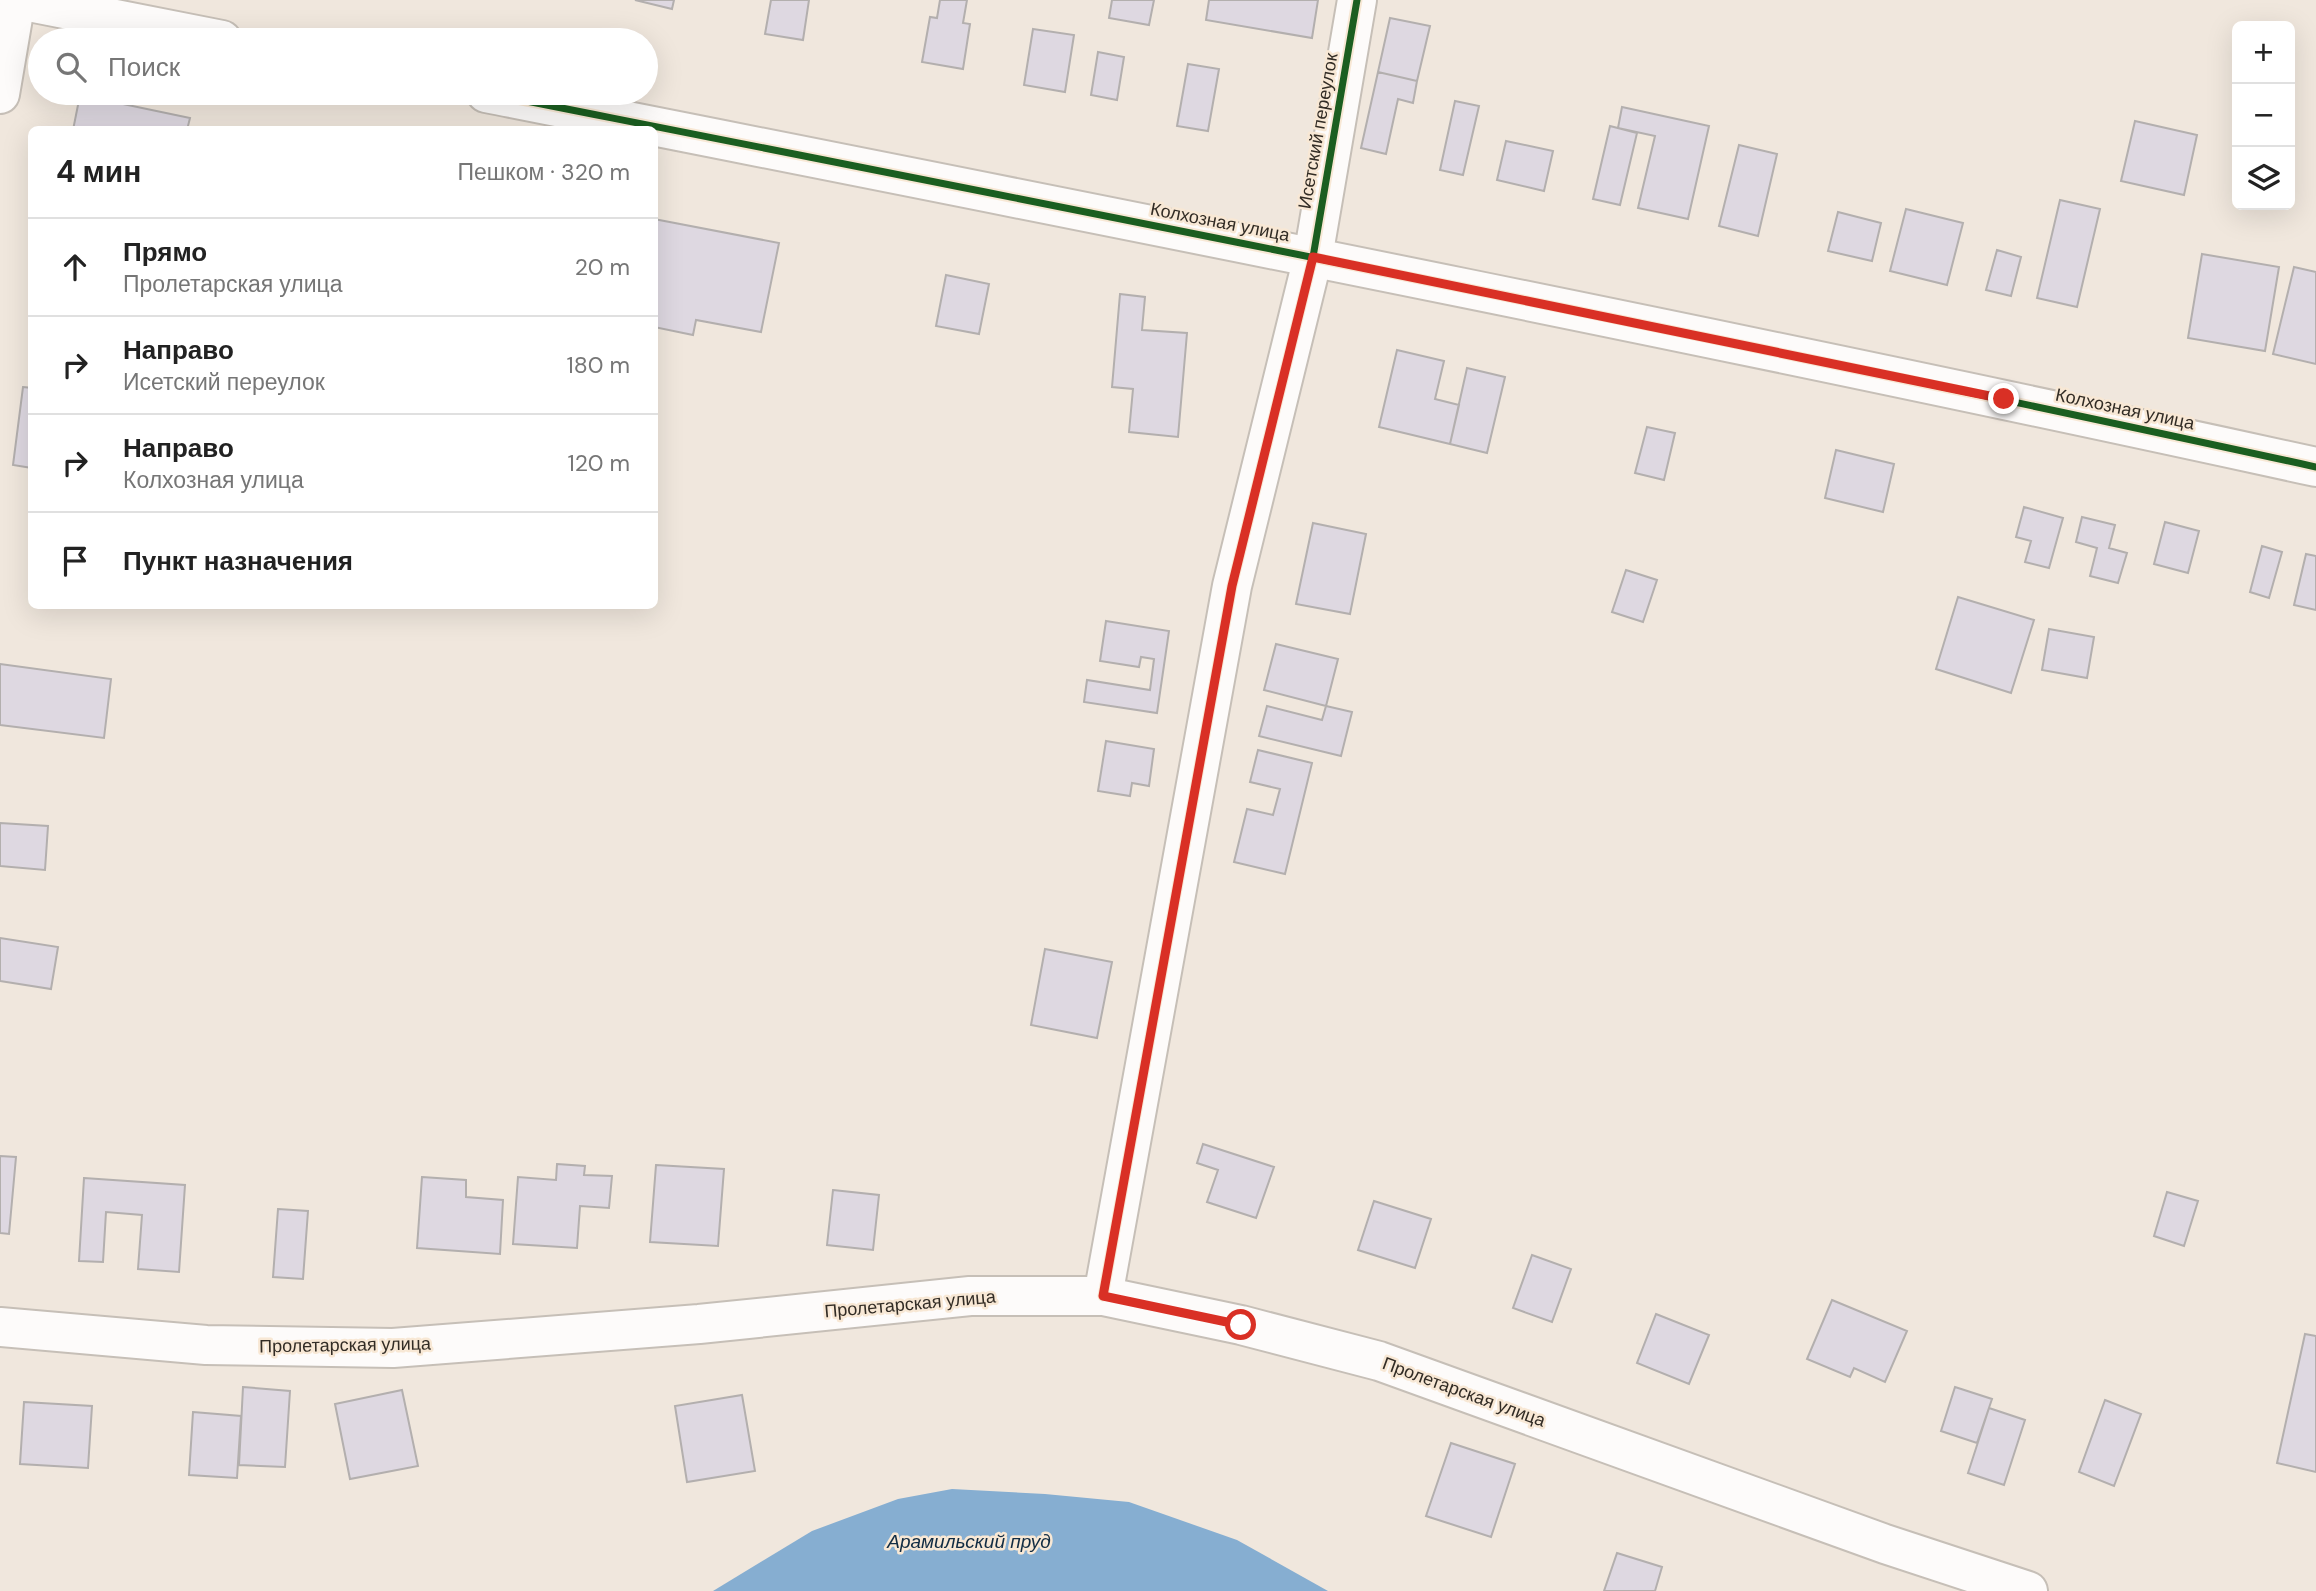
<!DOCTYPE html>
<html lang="ru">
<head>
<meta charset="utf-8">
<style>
  body { margin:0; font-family:"DM Sans",sans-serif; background:#f2f2f2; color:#222 }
  .controls { position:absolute; right:21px; top:21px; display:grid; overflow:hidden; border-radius:10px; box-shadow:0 7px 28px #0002 }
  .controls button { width:63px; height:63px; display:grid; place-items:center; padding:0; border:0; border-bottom:2px solid #e0e0e0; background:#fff; color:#222; font:35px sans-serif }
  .stop { position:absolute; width:21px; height:21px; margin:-16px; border:5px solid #d93025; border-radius:50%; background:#fff }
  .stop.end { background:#d93025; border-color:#fff; box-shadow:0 2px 7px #0008 }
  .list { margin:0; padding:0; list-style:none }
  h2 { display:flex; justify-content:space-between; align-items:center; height:91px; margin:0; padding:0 28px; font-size:30px }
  h2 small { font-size:23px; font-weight:400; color:#767676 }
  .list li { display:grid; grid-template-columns:46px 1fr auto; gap:21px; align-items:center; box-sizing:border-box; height:98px; padding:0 28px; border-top:2px solid #e0e0e0 }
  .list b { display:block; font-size:26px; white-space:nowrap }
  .list p { margin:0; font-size:23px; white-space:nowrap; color:#767676 }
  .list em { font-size:23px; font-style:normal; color:#767676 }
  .icon { flex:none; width:38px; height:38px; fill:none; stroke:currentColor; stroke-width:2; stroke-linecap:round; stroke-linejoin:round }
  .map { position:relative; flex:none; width:2316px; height:1591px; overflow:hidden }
  .search { position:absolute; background:#fff; box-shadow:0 7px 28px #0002; left:28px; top:28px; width:630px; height:77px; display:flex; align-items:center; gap:18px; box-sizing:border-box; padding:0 24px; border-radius:38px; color:#767676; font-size:26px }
  .panel { position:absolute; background:#fff; box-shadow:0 7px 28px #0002; left:28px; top:126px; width:630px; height:483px; border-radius:10px }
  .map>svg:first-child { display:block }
  .water { fill:#86aed1 }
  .building { fill:#ded8e1; stroke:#b3afae; stroke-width:2 }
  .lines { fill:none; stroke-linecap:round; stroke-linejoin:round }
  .street-casing { stroke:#c6bfb7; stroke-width:42 }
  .secondary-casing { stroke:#c6bfb7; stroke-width:42 }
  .street { stroke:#fdfbfa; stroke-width:38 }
  .secondary { stroke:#fdfbfa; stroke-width:38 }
  .cycleway-casing { stroke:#f8e8d5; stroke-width:11 }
  .cycleway { stroke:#1b5e20; stroke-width:7 }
  .route { stroke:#d93025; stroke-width:9 }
  .labels { text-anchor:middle; stroke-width:5; stroke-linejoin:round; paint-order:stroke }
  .street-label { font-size:18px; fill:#322c25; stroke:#f8e8d5 }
  .water-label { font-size:19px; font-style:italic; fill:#112c43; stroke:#f8e8d5 }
</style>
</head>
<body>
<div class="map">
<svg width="2316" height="1591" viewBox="0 0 2316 1591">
  <rect width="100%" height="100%" fill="#f0e7dd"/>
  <!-- water -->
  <path class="water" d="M952 1489 1045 1494 1129 1502 1237 1540 1328 1591H713L812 1531 898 1499Z"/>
  <!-- building -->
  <path class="building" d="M635 0H674L672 9Z
    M771 0H809L803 40 765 34Z
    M940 0H967L963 23 970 24 963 69 922 62 930 17 937 18Z
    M1112 0H1154L1149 25 1109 18Z
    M1209 0H1318L1312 38 1206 20Z
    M1390 18 1430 26 1417 81 1378 72Z
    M1033 29 1074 35 1065 92 1024 85Z
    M1098 52 1124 57 1117 100 1091 95Z
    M1188 64 1219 69 1208 131 1177 126Z
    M1378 72 1417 81 1413 103 1398 99 1386 154 1361 148Z
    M80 95 190 118 187 130H73Z
    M1455 101 1479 106 1463 175 1440 170Z
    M1622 107 1709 126 1688 219 1638 208 1655 136 1618 128Z
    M2135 121 2197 135 2184 195 2121 181Z
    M1610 126 1637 133 1620 205 1593 199Z
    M1506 141 1553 151 1544 191 1497 180Z
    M1739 145 1777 154 1758 236 1719 226Z
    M2060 200 2100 209 2077 307 2037 298Z
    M1906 209 1963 223 1947 285 1890 271Z
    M1838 212 1881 223 1872 261 1828 251Z
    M654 219 779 243 761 332 696 320 693 335 654 327Z
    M1997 250 2021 257 2011 296 1986 290Z
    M2202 254 2279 267 2265 351 2188 338Z
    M2294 267 2316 272V364L2273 354Z
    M946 275 989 284 979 334 936 326Z
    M1120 294 1145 297 1142 330 1187 333 1178 437 1129 432 1133 389 1112 387Z
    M1397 350 1444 361 1435 399 1459 405 1450 444 1379 427Z
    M1467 368 1505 377 1487 453 1450 444Z
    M23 387 32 388V468L13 465Z
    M1647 427 1675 433 1664 480 1635 473Z
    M1836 450 1894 464 1883 512 1825 498Z
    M2024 507 2063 518 2049 568 2025 562 2031 541 2016 537Z
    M2082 517 2115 525 2109 548 2127 553 2118 583 2090 576 2097 548 2076 542Z
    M2165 522 2199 531 2188 573 2154 564Z
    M1313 523 1366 534 1350 614 1296 604Z
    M2262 546 2282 552 2269 598 2250 592Z
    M2306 554 2316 556V610L2294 605Z
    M1626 570 1657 580 1643 622 1612 612Z
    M1958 597 2034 620 2011 693 1936 669Z
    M1106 621 1169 631 1157 713 1084 702 1087 680 1150 690 1154 659 1141 657 1139 667 1100 661Z
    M2049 629 2094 637 2087 678 2042 670Z
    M1276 644 1338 659 1326 706 1264 690Z
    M0 664 111 679 104 738 0 725Z
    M1267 706 1322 720 1326 706 1352 712 1341 756 1259 736Z
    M1106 741 1154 749 1149 786 1132 783 1130 796 1098 791Z
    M1258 750 1312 763 1285 874 1234 862 1247 809 1273 815 1280 789 1250 782Z
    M0 823 48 826 45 870 0 866Z
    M0 938 58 947 51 989 0 981Z
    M1045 949 1112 962 1097 1038 1031 1025Z
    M1203 1144 1274 1167 1256 1218 1207 1202 1218 1170 1197 1163Z
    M0 1156 16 1157 9 1234 0 1233Z
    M557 1164 585 1166 584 1175 612 1176 609 1208 580 1206 577 1248 513 1244 518 1177 556 1180Z
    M656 1165 724 1169 718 1246 650 1242Z
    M422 1177 466 1180V1197L503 1200 500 1254 417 1248Z
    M84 1178 185 1185 179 1272 138 1269 142 1215 106 1212 103 1262 79 1261Z
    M833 1190 879 1195 873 1250 827 1245Z
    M2167 1192 2198 1201 2184 1246 2154 1236Z
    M1374 1201 1431 1219 1415 1268 1358 1250Z
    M278 1209 308 1211 303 1279 273 1277Z
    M1532 1255 1571 1269 1552 1322 1513 1308Z
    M1832 1300 1907 1331 1885 1382 1854 1368 1850 1377 1807 1359Z
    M1656 1314 1709 1335 1689 1384 1637 1363Z
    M2305 1334 2316 1336V1472L2277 1463Z
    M243 1387 290 1391 285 1467 239 1465Z
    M1955 1387 1992 1399 1977 1443 1941 1431Z
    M402 1390 418 1466 350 1479 335 1404Z
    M742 1395 755 1471 687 1482 675 1406Z
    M2105 1400 2141 1414 2114 1486 2079 1472Z
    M24 1402 92 1406 88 1468 20 1464Z
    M1989 1408 2025 1420 2004 1485 1968 1473Z
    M193 1412 241 1416 237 1478 189 1475Z
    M1451 1443 1515 1464 1491 1537 1426 1516Z
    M1617 1553 1662 1567 1655 1591H1604Z"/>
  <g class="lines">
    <defs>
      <path id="street" d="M0 94 16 0
        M1103 1296 1232 586 1313 257 1357 0"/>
      <path id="secondary" d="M19 0 222 40
        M486 93C1097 214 1708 334 2316 467
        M0 1327 206 1345 393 1348 699 1324 970 1296H1103L1241 1325 1379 1361 1885 1544 2028 1591"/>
    </defs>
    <!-- street casing -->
    <use href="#street" class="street-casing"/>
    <!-- secondary casing -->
    <use href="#secondary" class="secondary-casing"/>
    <!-- street -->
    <use href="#street" class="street"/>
    <!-- secondary -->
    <use href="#secondary" class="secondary"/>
    <defs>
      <path id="cycleway" d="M486 93C1097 214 1708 334 2316 467
        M1103 1296 1232 586 1313 257 1357 0"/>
    </defs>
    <!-- cycleway casing -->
    <use href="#cycleway" class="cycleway-casing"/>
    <!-- cycleway -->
    <use href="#cycleway" class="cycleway"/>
  </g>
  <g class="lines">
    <!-- route -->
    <path class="route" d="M1241 1325 1103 1296 1232 586 1313 257 2004 399"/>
  </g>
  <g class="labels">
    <!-- street labels -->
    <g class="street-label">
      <text transform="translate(1318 131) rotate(-80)" y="6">Исетский переулок</text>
      <text transform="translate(1220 222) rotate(11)" y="6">Колхозная улица</text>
      <text transform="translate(2125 409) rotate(12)" y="6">Колхозная улица</text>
      <text transform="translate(910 1304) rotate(-5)" y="6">Пролетарская улица</text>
      <text transform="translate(345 1345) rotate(-1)" y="6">Пролетарская улица</text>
      <text transform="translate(1464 1392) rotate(20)" y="6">Пролетарская улица</text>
    </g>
    <!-- water labels -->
    <g class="water-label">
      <text x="969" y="1548">Арамильский пруд</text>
    </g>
  </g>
</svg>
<div class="controls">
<button>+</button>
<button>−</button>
<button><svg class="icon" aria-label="layers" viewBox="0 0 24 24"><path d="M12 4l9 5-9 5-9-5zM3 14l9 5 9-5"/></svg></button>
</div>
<div class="stop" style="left:1241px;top:1325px"></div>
<div class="stop end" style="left:2004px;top:399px"></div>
<div class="search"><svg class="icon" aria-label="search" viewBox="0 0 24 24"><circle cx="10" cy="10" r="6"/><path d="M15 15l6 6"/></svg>Поиск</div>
<section class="panel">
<h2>4 мин<small>Пешком · 320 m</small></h2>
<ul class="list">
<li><svg class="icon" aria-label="ahead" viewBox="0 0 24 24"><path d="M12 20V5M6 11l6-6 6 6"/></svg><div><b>Прямо</b><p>Пролетарская улица</p></div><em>20 m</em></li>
<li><svg class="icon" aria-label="right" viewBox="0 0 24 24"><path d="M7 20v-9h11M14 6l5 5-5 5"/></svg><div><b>Направо</b><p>Исетский переулок</p></div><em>180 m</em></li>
<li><svg class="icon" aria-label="right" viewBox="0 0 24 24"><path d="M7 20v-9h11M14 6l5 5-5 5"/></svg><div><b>Направо</b><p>Колхозная улица</p></div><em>120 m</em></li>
<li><svg class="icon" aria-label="arrive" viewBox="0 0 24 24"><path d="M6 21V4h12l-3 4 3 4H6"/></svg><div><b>Пункт назначения</b></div></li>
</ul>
</section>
</div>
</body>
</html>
